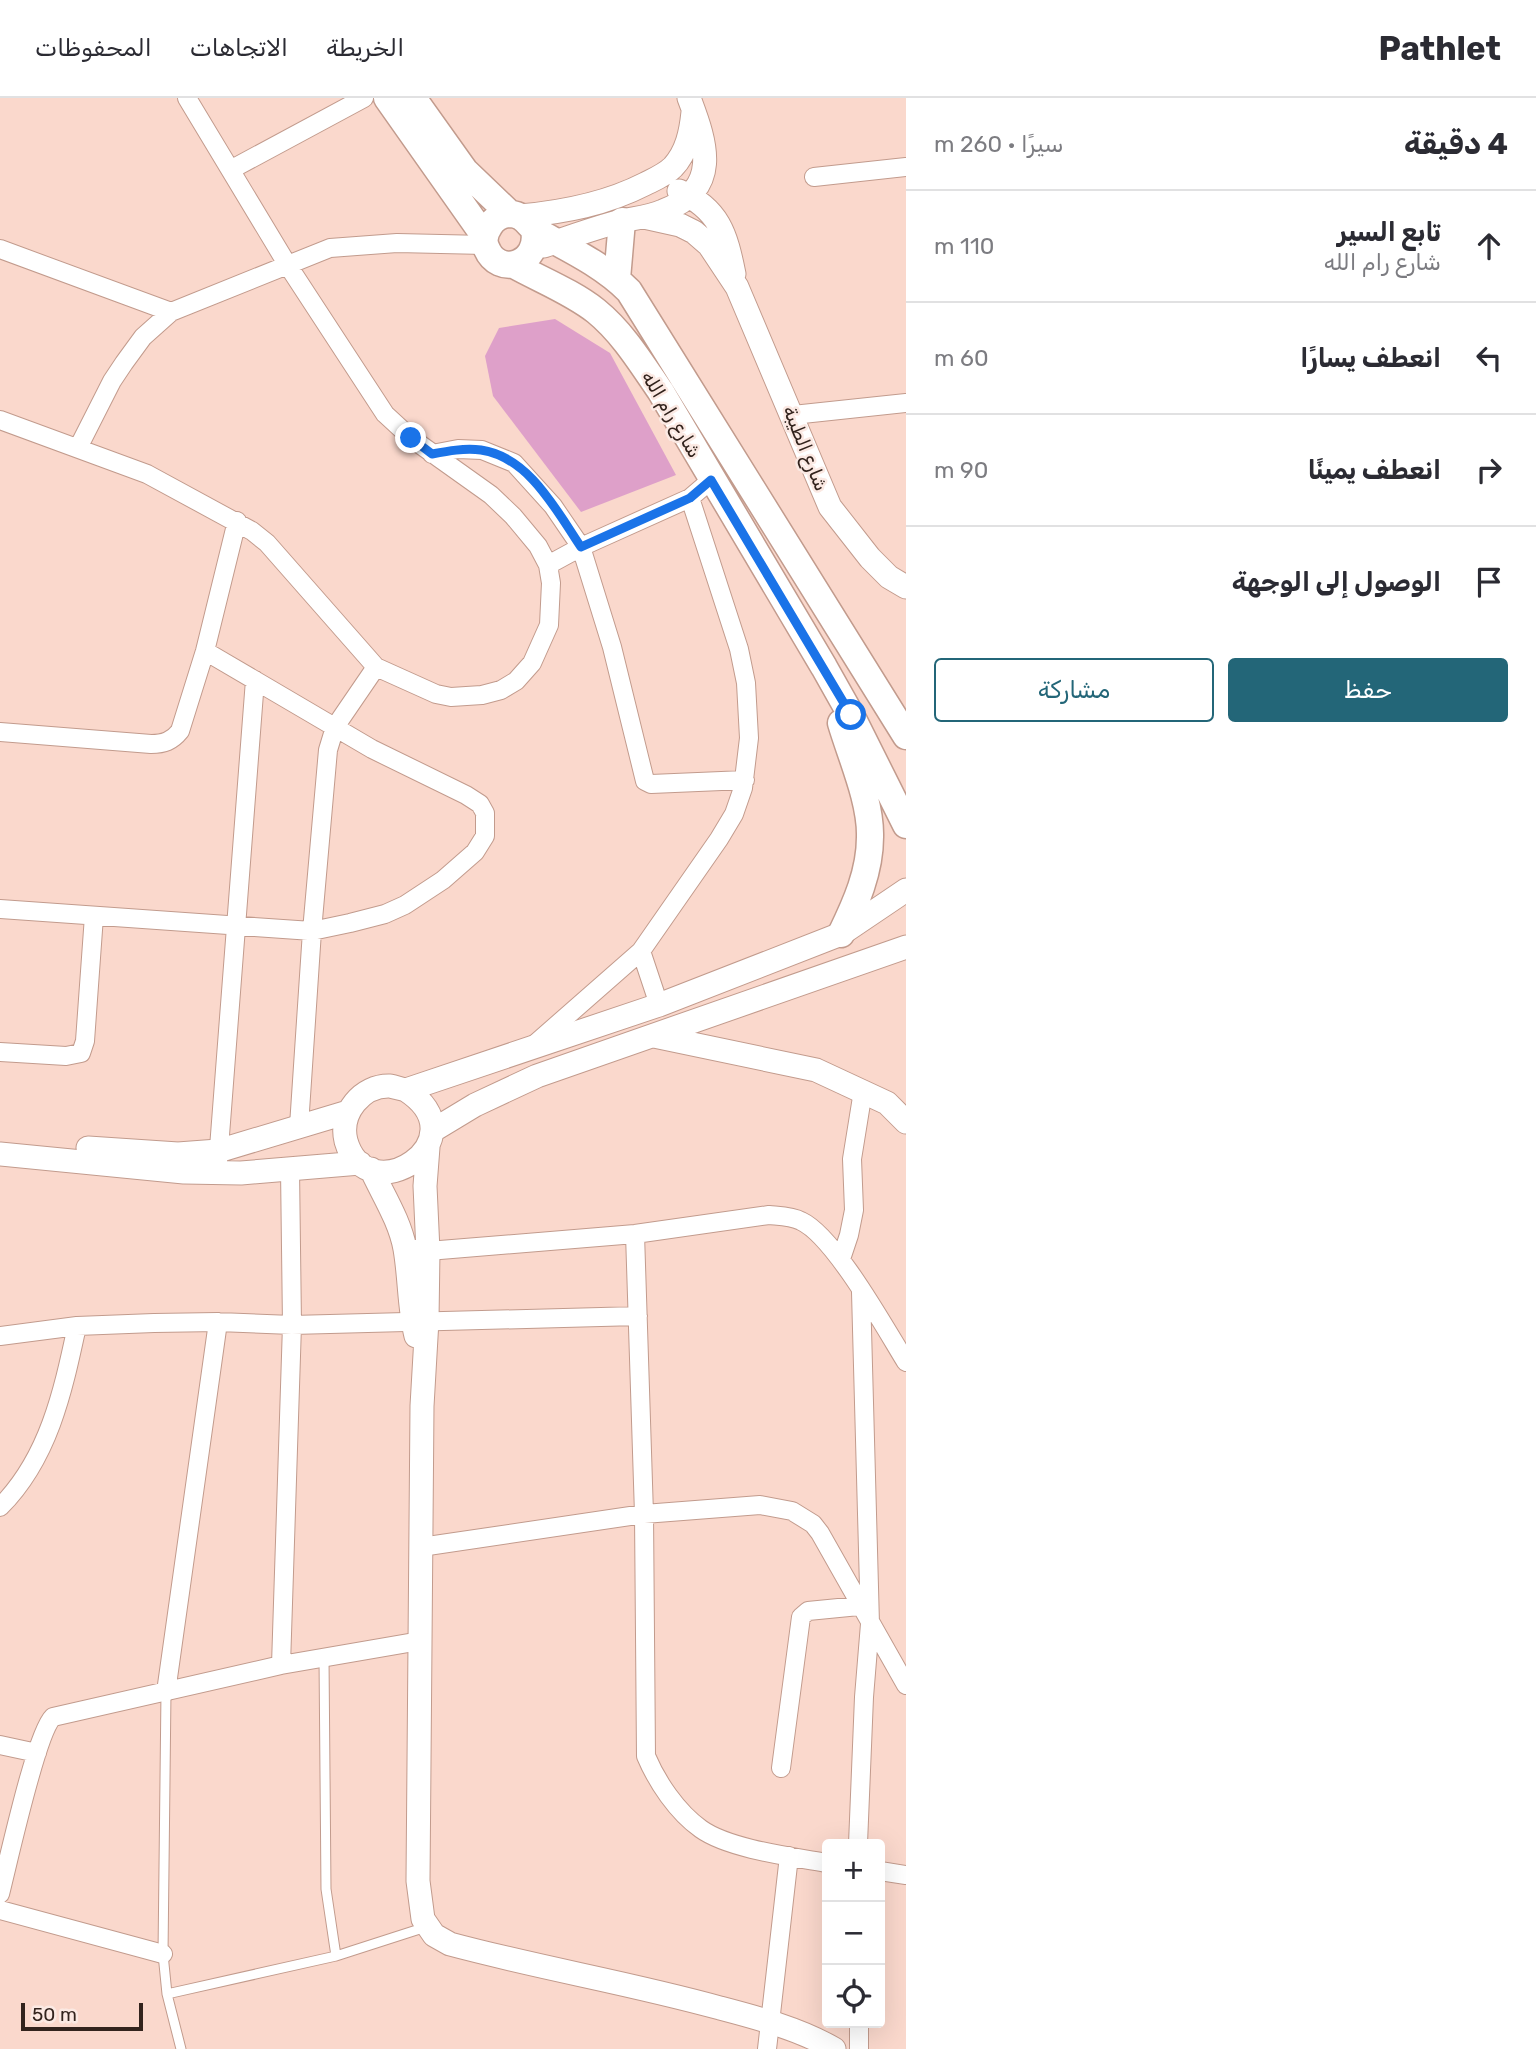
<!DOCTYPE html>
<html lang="ar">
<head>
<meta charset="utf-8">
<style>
  body { margin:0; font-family:Rubik,"Noto Naskh Arabic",sans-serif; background:#f7f7f7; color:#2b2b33; direction:rtl }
  .controls { position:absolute; right:21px; bottom:21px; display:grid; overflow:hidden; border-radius:7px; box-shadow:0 7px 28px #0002 }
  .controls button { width:63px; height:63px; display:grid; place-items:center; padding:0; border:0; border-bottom:2px solid #e1e1e2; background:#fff; color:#2b2b33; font:35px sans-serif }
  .scale { position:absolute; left:21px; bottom:18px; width:122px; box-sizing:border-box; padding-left:7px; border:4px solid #32231d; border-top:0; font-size:19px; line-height:24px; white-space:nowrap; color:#32231d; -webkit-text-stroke:5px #fbe9e3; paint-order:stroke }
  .stop { position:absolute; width:21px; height:21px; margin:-16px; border:5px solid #1a73e8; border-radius:50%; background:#fff }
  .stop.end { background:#1a73e8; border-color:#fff; box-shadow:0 2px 7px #0008 }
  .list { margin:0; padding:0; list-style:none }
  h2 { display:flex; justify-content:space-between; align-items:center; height:91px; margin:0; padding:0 28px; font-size:30px }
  h2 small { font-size:23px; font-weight:400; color:#7c7c81 }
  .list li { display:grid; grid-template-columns:46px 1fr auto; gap:21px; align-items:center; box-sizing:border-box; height:112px; padding:0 28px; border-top:2px solid #e1e1e2 }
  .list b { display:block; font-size:26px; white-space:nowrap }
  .list p { margin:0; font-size:23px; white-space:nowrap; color:#7c7c81 }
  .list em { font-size:23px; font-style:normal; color:#7c7c81 }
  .actions { display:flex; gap:14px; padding:21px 28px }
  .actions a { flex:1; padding:16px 0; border:2px solid #236678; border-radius:7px; text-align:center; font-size:24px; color:#236678 }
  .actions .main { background:#236678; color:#fff }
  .icon { flex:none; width:38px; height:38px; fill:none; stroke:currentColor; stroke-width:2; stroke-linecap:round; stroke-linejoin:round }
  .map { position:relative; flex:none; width:906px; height:1951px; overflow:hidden; direction:ltr }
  header { display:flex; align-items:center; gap:42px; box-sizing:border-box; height:98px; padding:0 35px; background:#fff; border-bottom:2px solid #e1e1e2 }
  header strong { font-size:33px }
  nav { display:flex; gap:38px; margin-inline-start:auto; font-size:24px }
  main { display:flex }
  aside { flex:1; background:#fff }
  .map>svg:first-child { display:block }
  .green { fill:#dea0c9 }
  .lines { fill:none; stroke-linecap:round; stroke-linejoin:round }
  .service-casing { stroke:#c29b8d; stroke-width:11 }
  .minor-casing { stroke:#c29b8d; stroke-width:20 }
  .tertiary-casing { stroke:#c29b8d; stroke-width:25 }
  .secondary-casing { stroke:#c29b8d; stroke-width:29 }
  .service { stroke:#fff; stroke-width:9 }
  .minor { stroke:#fff; stroke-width:18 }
  .tertiary { stroke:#fff; stroke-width:23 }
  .secondary { stroke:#fff; stroke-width:26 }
  .route { stroke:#1a73e8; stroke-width:9 }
  .labels { text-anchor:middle; stroke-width:5; stroke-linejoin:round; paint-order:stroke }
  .street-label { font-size:19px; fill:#32231d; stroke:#fbe9e3 }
</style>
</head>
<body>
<header>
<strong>Pathlet</strong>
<nav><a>الخريطة</a><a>الاتجاهات</a><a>المحفوظات</a></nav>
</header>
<main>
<aside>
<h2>4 دقيقة<small>سيرًا · 260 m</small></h2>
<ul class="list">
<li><svg class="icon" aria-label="ahead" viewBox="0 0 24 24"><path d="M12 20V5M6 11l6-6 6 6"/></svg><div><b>تابع السير</b><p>شارع رام الله</p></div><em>110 m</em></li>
<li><svg class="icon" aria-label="left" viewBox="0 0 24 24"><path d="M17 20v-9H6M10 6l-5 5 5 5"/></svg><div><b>انعطف يسارًا</b></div><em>60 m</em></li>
<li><svg class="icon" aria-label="right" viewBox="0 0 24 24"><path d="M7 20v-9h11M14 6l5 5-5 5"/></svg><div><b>انعطف يمينًا</b></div><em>90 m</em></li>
<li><svg class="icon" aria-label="arrive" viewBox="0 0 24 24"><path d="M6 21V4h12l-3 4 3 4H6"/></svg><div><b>الوصول إلى الوجهة</b></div></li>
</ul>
<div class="actions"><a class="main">حفظ</a><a>مشاركة</a></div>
</aside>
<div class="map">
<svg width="906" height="1951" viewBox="0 0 906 1951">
  <rect width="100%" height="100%" fill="#fad8cc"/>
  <!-- green -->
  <path class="green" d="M555 221 610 255 676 377 581 414 493 298 485 258 499 230Z"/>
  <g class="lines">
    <defs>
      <path id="service" d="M324 1560 326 1791 336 1858
        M166 1594 163 1856 167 1896 181 1951
        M167 1896 336 1858 426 1829"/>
      <path id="minor" d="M232 71 364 0
        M814 79 906 69
        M0 151 171 214
        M793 317 906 305
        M0 322 147 376 252 433 267 445 376 569 436 596 451 599 482 597 501 592 516 583 532 565 549 527 551 485 548 467 538 448 513 418 491 397 411 340 385 316 287 166 187 0
        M78 350 112 283 124 265 143 239 171 214 330 150 397 145 485 147
        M432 356 458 351 482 352 514 365 553 408 581 449 612 549 645 683 651 686 745 682
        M548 467 581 449 690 400 711 382
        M0 634 151 646C164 646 172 643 180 633L205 553 237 423
        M0 811 312 833 350 825 385 816 405 807 443 782 475 754 485 738V715L480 706 466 697 372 651 205 553
        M641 853 659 907
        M535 946 641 853 719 741 734 716 743 690 749 640 746 585 739 551 690 400
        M0 954 66 958 81 955 85 943 94 818
        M299 1028 312 833 328 652 335 629 376 569
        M218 1063 255 582
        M635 1136 644 1416 646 1658C657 1684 677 1714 701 1731 729 1751 793 1759 827 1765
        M415 1151 428 1153 635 1136 769 1117C779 1118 792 1118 801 1123 834 1138 885 1230 906 1264
        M841 1161 849 1137 854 1112 852 1061 863 993
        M0 1238 77 1228 154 1225 218 1224 292 1227 638 1218
        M0 1409C49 1360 63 1293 77 1228
        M421 1449 644 1416 760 1407 792 1413 813 1426 820 1435 906 1587
        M281 1567 292 1227 290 1071
        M166 1594 218 1224
        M0 1647 37 1655
        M781 1670 801 1519 808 1513 859 1508
        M858 1746 864 1599 870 1526 861 1194
        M880 1773 906 1777
        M0 1796C8 1765 36 1635 53 1619L281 1567 420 1543
        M0 1812 163 1856
        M767 1951 789 1758
        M859 1951V1925"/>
      <path id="tertiary" d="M679 93C719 111 726 136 734 176
        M520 118C564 114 606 106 645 86 655 81 665 77 673 69 687 54 691 34 693 14
        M644 119 680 127 694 134 709 147 737 189 830 409 870 460 889 479 906 489
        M544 148C569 139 595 130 621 123 635 120 650 119 663 113 721 91 707 47 689 0
        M654 938 816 972 887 1005 906 1024
        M406 992C483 1042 367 1117 346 1043 339 1015 362 987 390 988 395 989 401 991 406 992L659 907 841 836 906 792
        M432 1033 475 1007 537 978 906 849
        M428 1049 425 1088 428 1153 427 1222 422 1308 418 1783 423 1821 434 1837 450 1846C539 1870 630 1885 720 1910 758 1920 800 1931 834 1951
        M88 1050 178 1056 218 1053 348 1014
        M0 1056 184 1074 241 1075 360 1065
        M371 1071C383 1097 400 1123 405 1151 410 1180 409 1210 416 1238"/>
      <path id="secondary" d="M387 0 485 139
        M413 0 465 73 510 116
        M534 132C541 166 498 181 486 149 483 142 485 135 489 129 493 121 502 116 511 116 525 117 528 128 538 134 569 151 603 167 629 193L906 638
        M514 167C541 182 572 194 596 213 623 235 641 265 661 294L824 569 851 617 906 727
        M617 181 622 123
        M841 625C851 659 871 703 870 739 870 774 856 805 841 836"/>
    </defs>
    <!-- service casing -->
    <use href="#service" class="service-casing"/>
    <!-- minor casing -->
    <use href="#minor" class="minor-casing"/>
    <!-- tertiary casing -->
    <use href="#tertiary" class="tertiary-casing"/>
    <!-- secondary casing -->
    <use href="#secondary" class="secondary-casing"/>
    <!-- service -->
    <use href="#service" class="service"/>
    <!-- minor -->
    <use href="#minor" class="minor"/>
    <!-- tertiary -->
    <use href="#tertiary" class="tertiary"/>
    <!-- secondary -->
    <use href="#secondary" class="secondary"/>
  </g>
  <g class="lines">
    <!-- route -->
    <path class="route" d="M411 340 432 356C448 353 464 350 481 352 529 359 556 412 581 449L690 400 711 382 851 617"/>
  </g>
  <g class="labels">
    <!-- street labels -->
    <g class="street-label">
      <text transform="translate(672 316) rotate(59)" y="7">شارع رام الله</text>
      <text transform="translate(806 350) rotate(68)" y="7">شارع الطيبة</text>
    </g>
  </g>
</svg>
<div class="controls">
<button>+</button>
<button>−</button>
<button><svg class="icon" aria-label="locate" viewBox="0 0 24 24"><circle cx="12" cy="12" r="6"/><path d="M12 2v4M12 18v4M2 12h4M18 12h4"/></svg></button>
</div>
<div class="scale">50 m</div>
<div class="stop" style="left:851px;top:617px"></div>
<div class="stop end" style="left:411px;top:340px"></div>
</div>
</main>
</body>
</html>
